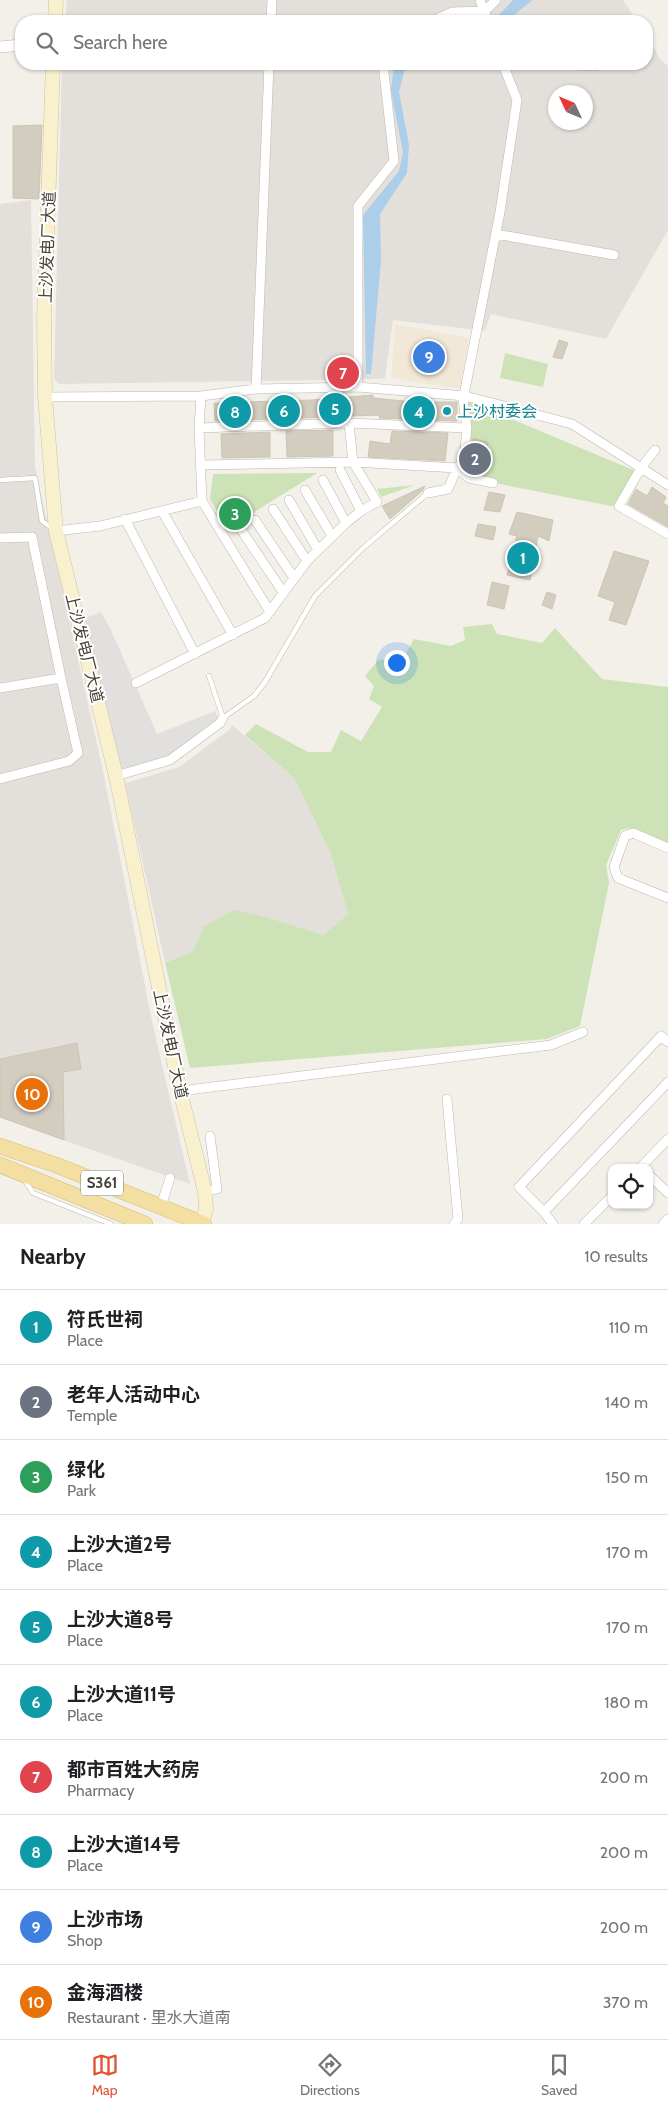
<!DOCTYPE html>
<html lang="en">
<head>
<meta charset="utf-8">
<style>
  body { margin:0; font-family:Cabin,"Noto Sans SC",sans-serif; background:#f6f6f6; color:#202124 }
  .controls { position:absolute; right:15px; bottom:15px; display:grid; overflow:hidden; border-radius:10px; box-shadow:0 1px 4px #0004 }
  .controls button { width:45px; height:45px; display:grid; place-items:center; padding:0; border:0; border-bottom:1px solid #e0e0e0; background:#fff; color:#202124; font:25px sans-serif }
  .compass { position:absolute; left:548px; top:85px; width:45px; height:45px; border-radius:50%; background:#fff; box-shadow:0 1px 4px #0004; rotate:314deg }
  .you { position:absolute; left:396px; top:662px; width:18px; height:18px; margin:-12px; border:4px solid #fff; border-radius:50%; background:#1a73e8; box-shadow:0 0 0 8px #1a73e833 }
  .badge { display:grid; place-items:center; width:32px; height:32px; border-radius:50%; background:#e35130; color:#fff; font-size:16px; font-weight:700 }
  .pin { position:absolute; translate:-50% -50%; border:2px solid #fff; box-shadow:0 1px 5px #0006 }
  .list { margin:0; padding:0; list-style:none }
  h2 { display:flex; justify-content:space-between; align-items:center; height:65px; margin:0; padding:0 20px; font-size:21px }
  h2 small { font-size:16px; font-weight:400; color:#757577 }
  .list li { display:grid; grid-template-columns:32px 1fr auto; gap:15px; align-items:center; box-sizing:border-box; height:75px; padding:0 20px; border-top:1px solid #e0e0e0 }
  .list b { display:block; font-size:19px; white-space:nowrap }
  .list p { margin:0; font-size:16px; white-space:nowrap; color:#757577 }
  .list em { font-size:16px; font-style:normal; color:#757577 }
  .icon { flex:none; width:28px; height:28px; fill:none; stroke:currentColor; stroke-width:2; stroke-linecap:round; stroke-linejoin:round }
  .map { position:relative; flex:none; width:668px; height:1224px; overflow:hidden }
  .search { position:absolute; background:#fff; box-shadow:0 1px 4px #0004; left:15px; right:15px; top:15px; height:55px; display:flex; align-items:center; gap:12px; box-sizing:border-box; padding:0 18px; border-radius:20px; color:#757577; font-size:19px }
  .sheet { height:815px; background:#fff }
  nav { display:flex; justify-content:space-around; align-items:center; box-sizing:border-box; height:70px; border-top:1px solid #e0e0e0; background:#fff; font-size:14px; color:#757577 }
  nav a { display:grid; justify-items:center; gap:2px }
  nav .on { color:#e35130 }
  .map>svg:first-child { display:block }
  .commercial { fill:#f2e8d7 }
  .industrial { fill:#e3dfdb; fill-rule:evenodd }
  .green { fill:#cde3b7 }
  .parking { fill:#e2e0de }
  .water { fill:#adcee9 }
  .building { fill:#d3cdc0; stroke:#cdc4b4 }
  .lines { fill:none; stroke-linecap:round; stroke-linejoin:round }
  .service-casing { stroke:#beb8ad; stroke-width:5.5 }
  .minor-casing { stroke:#beb8ad; stroke-width:10 }
  .tertiary-casing { stroke:#beb8ad; stroke-width:12 }
  .secondary-casing { stroke:#cec39e; stroke-width:15 }
  .primary-casing { stroke:#d7bd73; stroke-width:16 }
  .service { stroke:#fff; stroke-width:4.5 }
  .minor { stroke:#fff; stroke-width:9 }
  .tertiary { stroke:#fff; stroke-width:11 }
  .secondary { stroke:#f9f0ce; stroke-width:14 }
  .primary { stroke:#f4dfa2; stroke-width:15 }
  .culture-dot { fill:#0f9aa8; stroke:#fff; stroke-width:2 }
  .labels { text-anchor:middle; stroke-width:4; stroke-linejoin:round; paint-order:stroke }
  .shield { fill:#fff; stroke:#7e7a74; stroke-width:1 }
  .shield-label { font-size:15px; font-weight:bold; fill:#464139 }
  .street-label { font-size:16px; fill:#464139; stroke:#fff }
  .culture-label { font-size:16px; fill:#0d838f; stroke:#fff; text-anchor:start }
</style>
</head>
<body>
<div class="map">
<svg width="668" height="1224" viewBox="0 0 668 1224">
  <rect width="100%" height="100%" fill="#f3f0ea"/>
  <!-- commercial -->
  <path class="commercial" d="M395 324 469 338 460 387 458 388 426 384 391 377Z"/>
  <!-- industrial -->
  <path class="industrial" d="M67 0H623L637 21H65Z
    M647 37 661 60 668 66V230L606 339 491 314 485 331 393 320 385 378 375 379 59 384 54 379 62 64H647ZM556 92H586V122H556Z
    M31 200 35 467 103 771 153 1026 190 1184 63 1140V1072L81 1069 77 1043 0 1059V204Z
    M232 725 294 778 330 852 348 914 323 935 270 918 203 927 193 951 165 963 125 783 179 767 229 730Z"/>
  <!-- green -->
  <path class="green" d="M505 353 548 364 543 387 500 378Z
    M466 400 638 472 619 506H611L469 478 457 468 464 460Z
    M317 473 227 529 210 499 213 474Z
    M415 485 381 497 377 489Z
    M492 624 497 634 542 643 555 628 602 679 668 687V844L629 828 621 830 606 865 609 883 580 1026 547 1039 190 1068 165 963 193 951 203 927 234 910 270 918 323 935 348 914 330 852 294 778 245 735 256 724 308 752H331L341 730 361 741 382 707 369 699 374 686 365 676 378 660 403 659 414 639 451 646 465 640 463 627Z"/>
  <!-- parking -->
  <path class="parking" d="M101 612 110 628 157 734 215 711 220 723 170 760 116 776 78 621Z"/>
  <!-- water -->
  <path class="water" d="M513 0H533L506 21H438L442 19H495Z
    M394 64H406L399 92 409 145 407 173 380 214 381 260 371 374H366L363 215 399 171 403 152 391 91Z"/>
  <!-- building -->
  <path class="building" d="M42 125 39 199 13 198V126Z
    M559 340 568 343 562 359 553 357Z
    M373 395V398L414 402H457V421L379 418 380 415 215 421 214 403 312 400Z
    M333 430V456L287 457 286 431Z
    M392 431 448 433 445 461 368 457 370 441 390 444Z
    M270 432V457L222 458 221 434Z
    M473 439 488 442 482 468 470 466Z
    M425 486 422 491 390 519 382 506Z
    M652 487 666 497 663 503 668 506V527L628 504 636 489 647 496Z
    M489 492 505 495 500 512 484 510Z
    M517 512 553 520 549 541 538 536 530 580 507 575 517 536 509 534Z
    M478 524 496 527 493 540 475 536Z
    M614 551 649 561 626 625 609 620 615 602 598 596Z
    M492 582 509 586 504 609 487 605Z
    M547 592 556 595 552 609 542 605Z
    M77 1043 81 1069 63 1072 64 1140 0 1117V1059Z"/>
  <g class="lines">
    <defs>
      <path id="service" d="M0 480 35 478 42 521 53 529
        M209 676 223 718 254 696 265 682 315 596 363 548 428 493
        M24 1179 33 1193 111 1224"/>
      <path id="minor" d="M480 0 488 21
        M271 21 272 0
        M432 21 452 12 485 11 496 0
        M560 64 595 66
        M496 234 614 255
        M358 387V206L394 161 383 64
        M256 389 269 64
        M45 397 201 396 256 389 358 387 465 396 572 424 668 485
        M199 428 349 423 467 428
        M655 450 641 468 619 506 668 534
        M202 465 353 462 457 468 469 478 493 483
        M340 470 361 511
        M323 480 346 523
        M305 490 332 536
        M428 493 448 489 457 468 464 460 467 428 463 400 500 212 517 100 503 64
        M289 500 318 550
        M202 501 270 612
        M273 509 307 561
        M162 511 233 635
        M125 519 195 654
        M255 520 294 578
        M240 528 283 592
        M56 531 100 526 202 501 199 428 201 396
        M0 538 32 537 61 678 0 688
        M136 683 265 618 307 561 346 523 361 511 377 502 353 462 349 423
        M116 776 170 760 220 723 223 718
        M0 779 69 761 78 753 61 678
        M668 848 633 833 625 836 614 867 618 878 668 898
        M180 1091 551 1045 583 1032
        M447 1099 458 1219 454 1224
        M640 1168 668 1139
        M649 1175 668 1193
        M205 1192 217 1189 210 1136
        M161 1206 170 1178
        M544 1212 519 1187 661 1036 668 1042
        M553 1224 544 1212 668 1082
        M584 1224 612 1196
        M663 1224 668 1219"/>
      <path id="tertiary" d="M0 47 21 45"/>
      <path id="secondary" d="M55 21 56 0
        M53 64 44 318 45 397 56 531 116 776 180 1091 205 1192 206 1209 202 1223"/>
      <path id="primary" d="M0 1146 56 1165 204 1224
        M0 1165 145 1224"/>
    </defs>
    <!-- service casing -->
    <use href="#service" class="service-casing"/>
    <!-- minor casing -->
    <use href="#minor" class="minor-casing"/>
    <!-- tertiary casing -->
    <use href="#tertiary" class="tertiary-casing"/>
    <!-- secondary casing -->
    <use href="#secondary" class="secondary-casing"/>
    <!-- primary casing -->
    <use href="#primary" class="primary-casing"/>
    <!-- service -->
    <use href="#service" class="service"/>
    <!-- minor -->
    <use href="#minor" class="minor"/>
    <!-- tertiary -->
    <use href="#tertiary" class="tertiary"/>
    <!-- secondary -->
    <use href="#secondary" class="secondary"/>
    <!-- primary -->
    <use href="#primary" class="primary"/>
  </g>
  <!-- markers -->
  <circle class="culture-dot" cx="447" cy="411" r="5"/>
  <g class="labels">
    <!-- shield labels -->
    <rect class="shield" x="81" y="1170.5" width="42" height="25" rx="4"/>
    <g class="shield-label">
      <text x="102" y="1188">S361</text>
    </g>
    <!-- street labels -->
    <g class="street-label">
      <text transform="translate(47 247) rotate(-88)" y="6">上沙发电厂大道</text>
      <text transform="translate(85 648) rotate(76)" y="6">上沙发电厂大道</text>
      <text transform="translate(171 1044) rotate(78)" y="6">上沙发电厂大道</text>
    </g>
    <!-- culture labels -->
    <g class="culture-label">
      <text x="457" y="417">上沙村委会</text>
    </g>
  </g>
</svg>
<div class="controls">
<button><svg class="icon" aria-label="locate" viewBox="0 0 24 24"><circle cx="12" cy="12" r="6"/><path d="M12 2v4M12 18v4M2 12h4M18 12h4"/></svg></button>
</div>
<svg class="compass" viewBox="-18 -18 36 36"><path d="M0-13l5 13h-10z" fill="#e53935"/><path d="M0 13l5-13h-10z" fill="#757577"/></svg>
<div class="you"></div>
<div class="pin badge" style="left:523px;top:558px;background:#0f9aa8">1</div>
<div class="pin badge" style="left:475px;top:459px;background:#6b7280">2</div>
<div class="pin badge" style="left:235px;top:514px;background:#2e9e5b">3</div>
<div class="pin badge" style="left:419px;top:412px;background:#0f9aa8">4</div>
<div class="pin badge" style="left:335px;top:409px;background:#0f9aa8">5</div>
<div class="pin badge" style="left:284px;top:411px;background:#0f9aa8">6</div>
<div class="pin badge" style="left:343px;top:373px;background:#e0444e">7</div>
<div class="pin badge" style="left:235px;top:412px;background:#0f9aa8">8</div>
<div class="pin badge" style="left:429px;top:357px;background:#3f7fe0">9</div>
<div class="pin badge" style="left:32px;top:1094px;background:#e8710a">10</div>
<div class="search"><svg class="icon" aria-label="search" viewBox="0 0 24 24"><circle cx="10" cy="10" r="6"/><path d="M15 15l6 6"/></svg>Search here</div>
</div>
<section class="sheet">
<h2>Nearby<small>10 results</small></h2>
<ul class="list">
<li><span class="badge" style="background:#0f9aa8">1</span><div><b>符氏世祠</b><p>Place</p></div><em>110 m</em></li>
<li><span class="badge" style="background:#6b7280">2</span><div><b>老年人活动中心</b><p>Temple</p></div><em>140 m</em></li>
<li><span class="badge" style="background:#2e9e5b">3</span><div><b>绿化</b><p>Park</p></div><em>150 m</em></li>
<li><span class="badge" style="background:#0f9aa8">4</span><div><b>上沙大道2号</b><p>Place</p></div><em>170 m</em></li>
<li><span class="badge" style="background:#0f9aa8">5</span><div><b>上沙大道8号</b><p>Place</p></div><em>170 m</em></li>
<li><span class="badge" style="background:#0f9aa8">6</span><div><b>上沙大道11号</b><p>Place</p></div><em>180 m</em></li>
<li><span class="badge" style="background:#e0444e">7</span><div><b>都市百姓大药房</b><p>Pharmacy</p></div><em>200 m</em></li>
<li><span class="badge" style="background:#0f9aa8">8</span><div><b>上沙大道14号</b><p>Place</p></div><em>200 m</em></li>
<li><span class="badge" style="background:#3f7fe0">9</span><div><b>上沙市场</b><p>Shop</p></div><em>200 m</em></li>
<li><span class="badge" style="background:#e8710a">10</span><div><b>金海酒楼</b><p>Restaurant · 里水大道南</p></div><em>370 m</em></li>
</ul>
</section>
<nav>
<a class="on"><svg class="icon" aria-label="map" viewBox="0 0 24 24"><path d="M3 6l6-2 6 2 6-2v14l-6 2-6-2-6 2zM9 4v14M15 6v14"/></svg>Map</a>
<a><svg class="icon" aria-label="directions" viewBox="0 0 24 24"><path d="M12 3l9 9-9 9-9-9zM9 14v-3h6M13 9l2 2-2 2"/></svg>Directions</a>
<a><svg class="icon" aria-label="saved" viewBox="0 0 24 24"><path d="M7 4h10v16l-5-4-5 4z"/></svg>Saved</a>
</nav>
</body>
</html>
